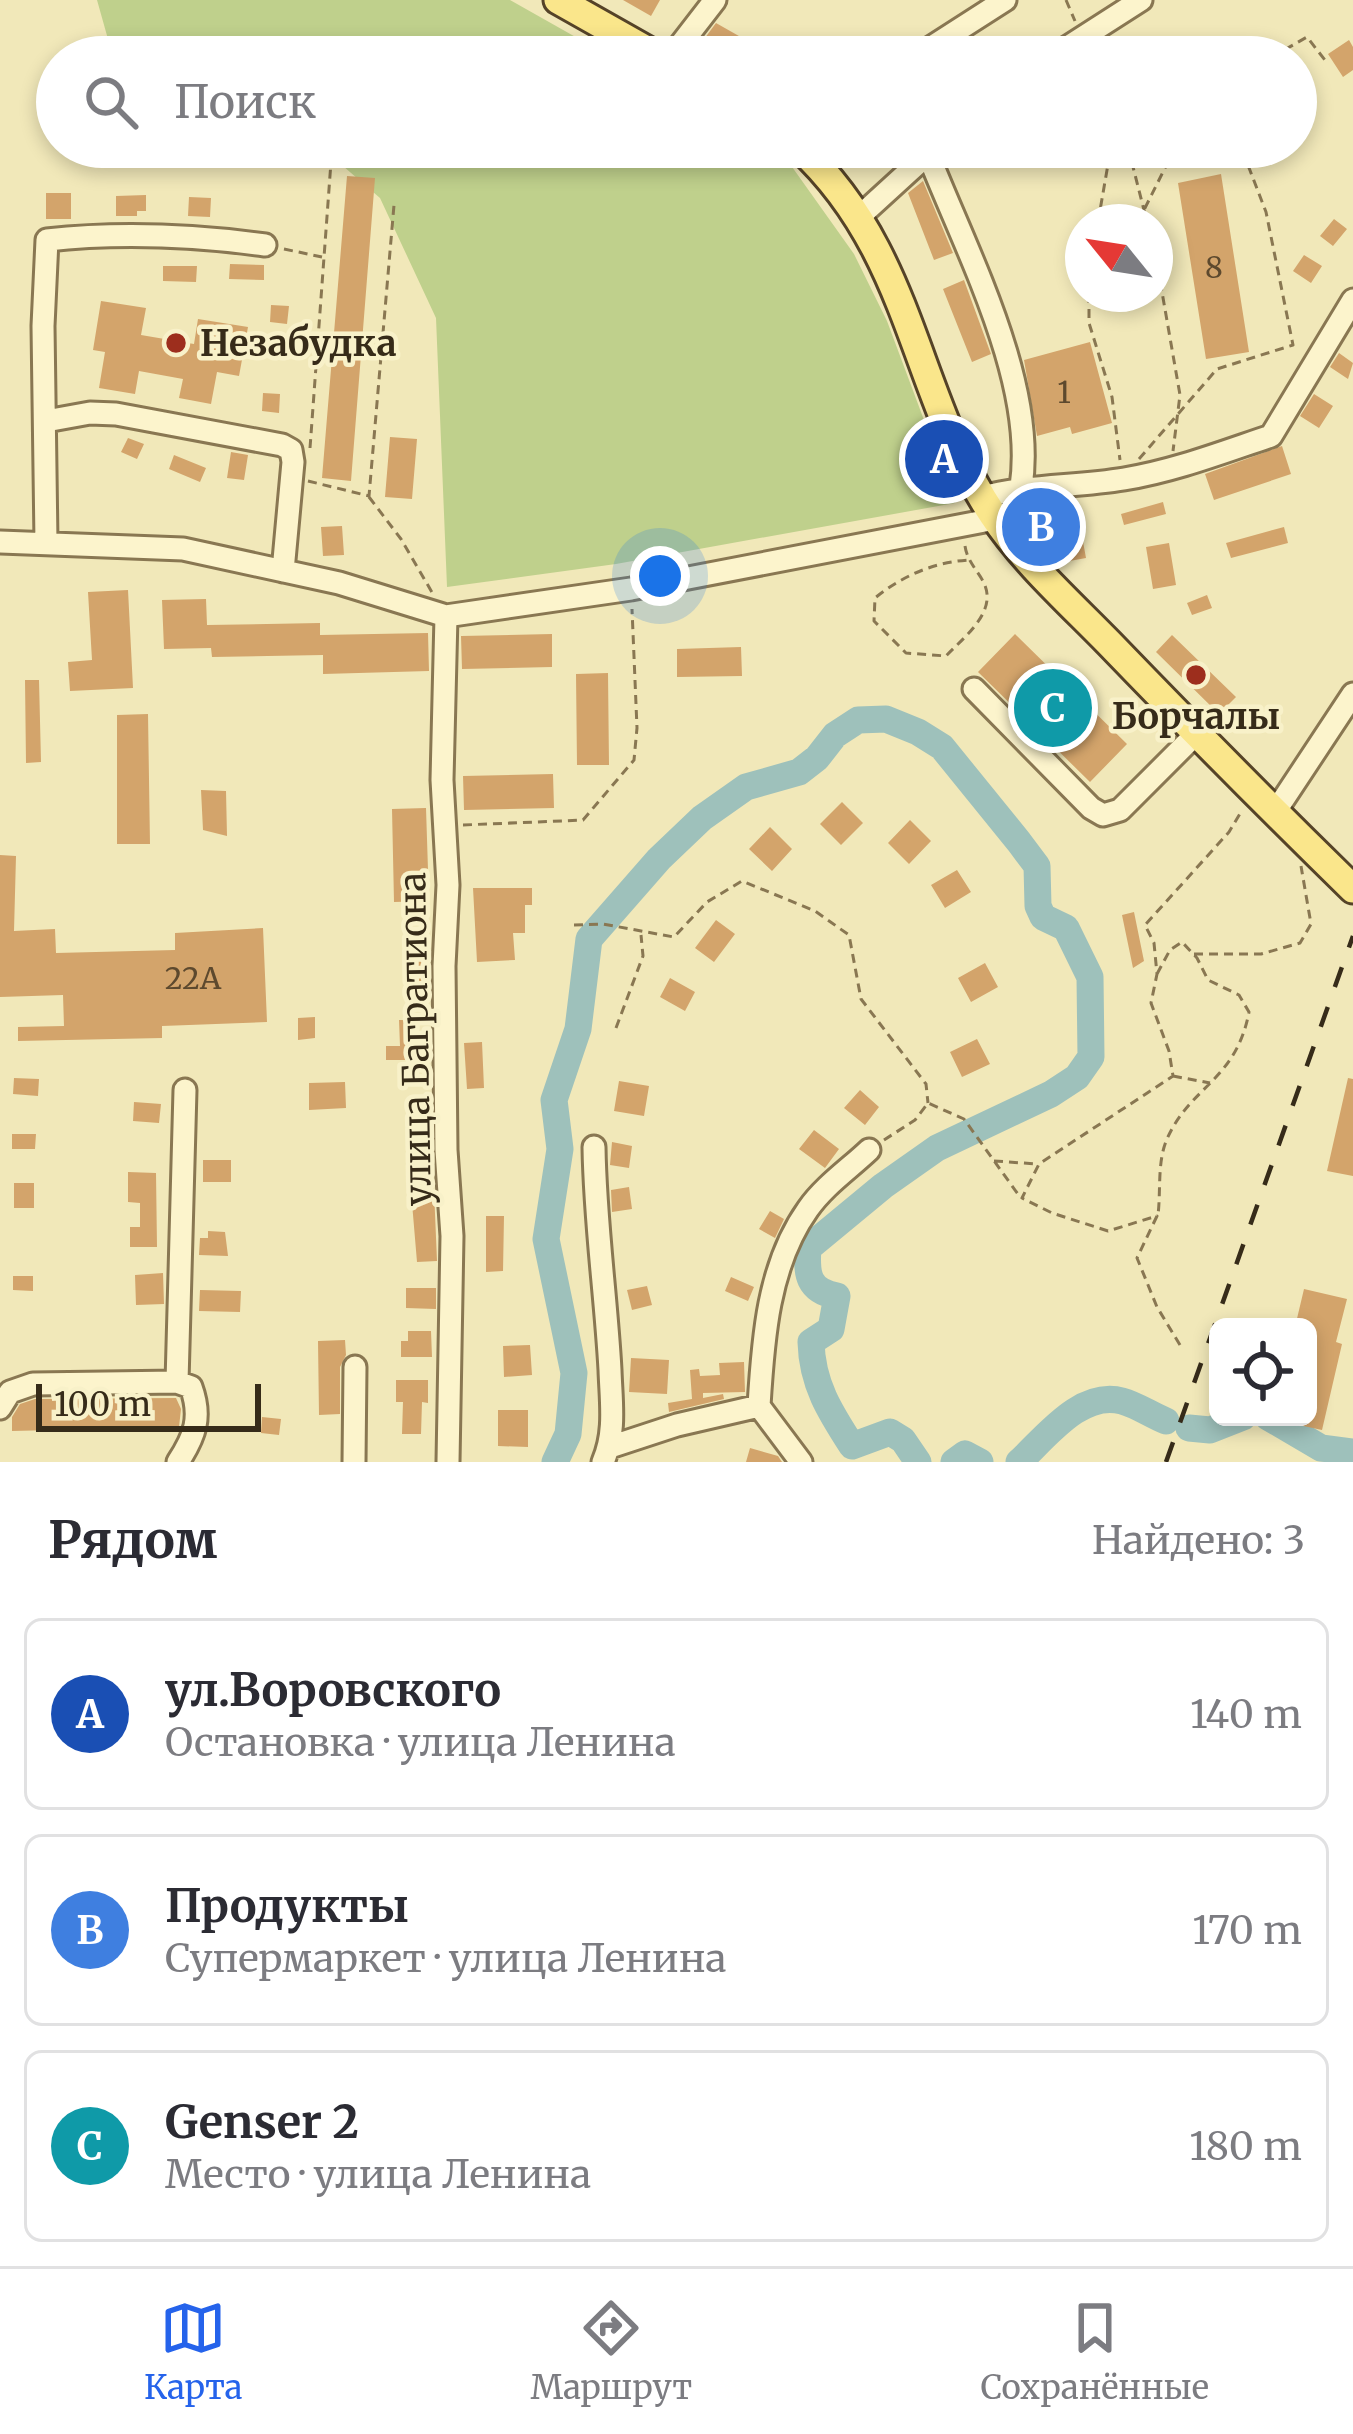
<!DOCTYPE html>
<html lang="ru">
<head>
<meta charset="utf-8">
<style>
  body { margin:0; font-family:Merriweather,serif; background:#f2f2f3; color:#2b2b33 }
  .controls { position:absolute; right:36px; bottom:36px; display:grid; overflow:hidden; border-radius:18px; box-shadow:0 6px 18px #0003 }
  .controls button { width:108px; height:108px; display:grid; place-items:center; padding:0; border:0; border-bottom:3px solid #e1e1e2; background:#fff; color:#2b2b33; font:60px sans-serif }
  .compass { position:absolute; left:1065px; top:204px; width:108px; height:108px; border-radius:50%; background:#fff; box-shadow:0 6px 18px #0003; rotate:300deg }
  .scale { position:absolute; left:36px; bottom:30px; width:225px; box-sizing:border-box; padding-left:12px; border:6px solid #362b19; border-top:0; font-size:33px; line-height:42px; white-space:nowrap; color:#362b19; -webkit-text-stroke:9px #f8f1c9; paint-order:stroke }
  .you { position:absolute; left:660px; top:576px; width:42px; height:42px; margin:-30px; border:9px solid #fff; border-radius:50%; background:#1a73e8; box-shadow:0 0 0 18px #1a73e833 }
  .badge { display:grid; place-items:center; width:78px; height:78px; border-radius:50%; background:#2563eb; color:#fff; font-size:39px; font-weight:700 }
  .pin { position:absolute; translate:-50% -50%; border:6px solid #fff; box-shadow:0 3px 12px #0006 }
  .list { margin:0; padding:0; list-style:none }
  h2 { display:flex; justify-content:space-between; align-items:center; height:156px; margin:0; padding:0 48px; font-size:51px }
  h2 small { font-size:39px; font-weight:400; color:#7c7c81 }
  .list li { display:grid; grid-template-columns:78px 1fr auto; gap:36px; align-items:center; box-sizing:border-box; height:192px; margin:0 24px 24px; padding:0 24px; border:3px solid #e1e1e2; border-radius:18px }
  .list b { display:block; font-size:45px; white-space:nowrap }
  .list p { margin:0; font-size:39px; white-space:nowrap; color:#7c7c81 }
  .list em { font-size:39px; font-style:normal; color:#7c7c81 }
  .icon { flex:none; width:66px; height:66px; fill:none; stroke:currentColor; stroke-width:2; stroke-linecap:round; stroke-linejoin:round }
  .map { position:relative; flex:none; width:1353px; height:1462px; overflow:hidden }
  .search { position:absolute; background:#fff; box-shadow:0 6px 18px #0003; left:36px; right:36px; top:36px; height:132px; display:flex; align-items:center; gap:30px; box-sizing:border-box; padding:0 42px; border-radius:66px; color:#7c7c81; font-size:45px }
  .sheet { height:804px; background:#fff }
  nav { display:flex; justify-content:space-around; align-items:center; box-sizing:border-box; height:168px; border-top:3px solid #e1e1e2; background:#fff; font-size:33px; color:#7c7c81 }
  nav a { display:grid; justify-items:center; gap:6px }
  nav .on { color:#2563eb }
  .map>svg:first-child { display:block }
  .green { fill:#bfd08c }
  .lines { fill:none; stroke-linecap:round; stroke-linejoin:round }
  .stream { stroke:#658f8a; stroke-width:4.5 }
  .river { stroke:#9ec1bb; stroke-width:27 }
  .building { fill:#d3a46b }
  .minor-casing { stroke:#897752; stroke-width:27 }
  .major-casing { stroke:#554328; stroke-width:33 }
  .path { stroke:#897752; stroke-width:3; stroke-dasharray:9 6; stroke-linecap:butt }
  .minor { stroke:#fcf4cc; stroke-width:21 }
  .major { stroke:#fae68b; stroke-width:27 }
  .rail { stroke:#362b19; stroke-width:4.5; stroke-dasharray:21 21; stroke-linecap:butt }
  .poi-dot { fill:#9d2e1d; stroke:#f8f1c9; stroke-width:4.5 }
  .labels { text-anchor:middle; stroke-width:9; stroke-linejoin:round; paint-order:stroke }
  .number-label { font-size:30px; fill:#5d492e }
  .poi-label { font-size:36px; font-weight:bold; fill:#362b19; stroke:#f8f1c9; text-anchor:start }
  .street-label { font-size:36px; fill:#362b19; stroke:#f8f1c9 }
</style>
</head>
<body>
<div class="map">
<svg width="1353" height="1462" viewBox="0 0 1353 1462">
  <rect width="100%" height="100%" fill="#f1e8b9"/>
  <!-- green -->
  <path class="green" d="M97 0H510L611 57H113Z
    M321 147H768L785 157 854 254 887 321 955 503 616 564 447 587 436 318 380 198Z"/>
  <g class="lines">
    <!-- stream -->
    <path class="stream" d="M965 1454 966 1462"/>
    <!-- river -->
    <path class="river" d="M1268 1417 1321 1448 1353 1452
      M1189 1428 1210 1430 1243 1417
      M555 1462 568 1434 574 1373 546 1239 560 1149 554 1100 578 1029 589 939 659 859 702 818 746 787 799 772 817 758 835 735 858 720 886 719 918 732 942 747 1019 842 1037 866 1038 906 1043 917 1066 928 1090 977 1091 1057 1077 1077 1051 1094 937 1148 883 1186 808 1248C806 1274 808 1291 837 1296L831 1329 811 1342C812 1384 830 1412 852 1446L890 1432 903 1440 918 1462
      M954 1462 965 1454 980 1462
      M1019 1462C1046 1437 1081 1390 1122 1401 1137 1405 1151 1415 1166 1421"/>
  </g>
  <!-- building -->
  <path class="building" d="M623 0H660L651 16Z
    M716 23 776 57H719L699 46Z
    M1349 40 1353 47V70L1343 77 1328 54Z
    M1221 174 1249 352 1206 359 1178 183Z
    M347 176 375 178 351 481 322 478Z
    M923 181 953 253 934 260 908 193Z
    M46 193H71V219H46Z
    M146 195V211H137V216H116V196Z
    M189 197 211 198 210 217 188 216Z
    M1334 219 1347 229 1333 246 1320 236Z
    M1304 255 1322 266 1311 283 1293 271Z
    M230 264 264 265V280L229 279Z
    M163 266H197L196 282 163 281Z
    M964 280 991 354 972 362 943 289Z
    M101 301 146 308 141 335 194 344 198 319 248 327 239 376 217 372 211 404 179 398 183 379 139 371 135 394 99 388 105 352 93 350Z
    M271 305 289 306 287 324 270 322Z
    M1090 342 1112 423 1072 434 1070 427 1037 436 1024 360Z
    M1339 353 1353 363 1348 379 1330 367Z
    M263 393 280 394 279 413 262 411Z
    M1314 394 1333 406 1319 428 1300 416Z
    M390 437 417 439 412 499 385 497Z
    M128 438 144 444 137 459 121 452Z
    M1282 446 1291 474 1214 500 1205 474Z
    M231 452 248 455 244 480 227 478Z
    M174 455 206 468 200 482 169 469Z
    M1163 502 1166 514 1124 525 1121 514Z
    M1076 503 1086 558 1064 562 1060 538 1046 541 1040 511Z
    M342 526 344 555 323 556 321 527Z
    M1284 527 1288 543 1231 558 1226 543Z
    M1169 543 1176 585 1153 589 1146 547Z
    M128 590 133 688 70 691 68 662 92 660 88 592Z
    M1207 595 1212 608 1192 615 1187 603Z
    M206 599 207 625 320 623V635L428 633 429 671 323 674V655L212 657 211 648 164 649 162 600Z
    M552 634V667L462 669 461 636Z
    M1015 634 1127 744 1090 782 978 672Z
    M1172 635 1236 697 1219 714 1156 652Z
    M741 647 742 676 677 677V649Z
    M608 673 609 765H577L576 674Z
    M25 680H39L41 762 26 763Z
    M148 714 150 844H117V715Z
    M553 774 554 808 464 810 463 776Z
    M201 790 226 791 227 836 203 830Z
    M842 802 863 823 841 845 820 824Z
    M426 808 429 901 394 902 392 809Z
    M910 820 931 841 909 864 888 843Z
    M770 827 792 849 772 871 749 849Z
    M0 855 16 856 14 931 55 929 56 953 175 950V933L263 928 267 1022 162 1026V1038L18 1041V1027L64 1026 63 995 0 997Z
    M957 870 971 892 945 908 931 885Z
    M473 888H532V905H525V933H513L515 960 477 962Z
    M1134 912 1144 961 1133 968 1122 915Z
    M716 920 735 934 714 962 695 948Z
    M409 944 430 945 429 981H409Z
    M985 963 998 987 971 1002 958 978Z
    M670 978 695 992 685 1011 660 997Z
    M315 1017V1038L298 1040V1018Z
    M399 1020H418V1042H430V1060H386V1046H400Z
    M977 1039 990 1064 962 1077 950 1052Z
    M482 1042 484 1088 467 1089 464 1043Z
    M14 1078 39 1079 38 1096 13 1094Z
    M1348 1078 1353 1079V1176L1327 1171Z
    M619 1081 649 1086 644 1116 614 1111Z
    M345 1082 346 1108 309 1110V1083Z
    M860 1090 879 1107 865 1125 844 1108Z
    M134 1102 161 1104 159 1123 133 1121Z
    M431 1130 432 1161 410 1162 409 1131Z
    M814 1130 839 1149 825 1168 799 1149Z
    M12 1134H36L35 1149H12Z
    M612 1142 632 1146 629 1168 610 1165Z
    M203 1160H231V1182H203Z
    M128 1172 156 1173 157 1247H130V1227H140V1203L128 1202Z
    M14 1183H34V1208H14Z
    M629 1187 632 1209 612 1212 611 1190Z
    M434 1190 437 1261 417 1262 411 1191Z
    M770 1211 784 1219 775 1238 759 1229Z
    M486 1216H504L503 1271 486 1272Z
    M208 1231 225 1232 228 1256 199 1255 200 1238H208Z
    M163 1273 164 1304 136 1305 135 1275Z
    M13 1276H33V1291L13 1290Z
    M731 1277 754 1287 748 1301 725 1291Z
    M647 1286 652 1305 632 1310 627 1290Z
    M406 1288H436V1309L406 1308Z
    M1304 1289 1347 1299 1336 1342 1342 1344 1322 1430 1285 1422 1286 1417H1308V1327H1295Z
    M200 1290 241 1291 240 1312 199 1311Z
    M408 1331H431L432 1357H401V1341H408Z
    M345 1340 346 1355 340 1367V1414L319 1415 318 1341Z
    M530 1345 532 1375 504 1377 503 1346Z
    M631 1358 669 1360 667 1394 629 1392Z
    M744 1362 745 1392 703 1393V1398L723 1394 724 1399 669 1412 668 1403 692 1399 690 1370 699 1369 700 1376 720 1375 719 1363Z
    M396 1380H428V1403L422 1402 421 1434H402L403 1402H396Z
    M176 1398 181 1409 179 1427 12 1431V1417L20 1404 35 1399Z
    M498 1410H528V1447L498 1446Z
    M262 1417 281 1419 279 1435 261 1433Z
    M750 1448 778 1456 782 1462H746Z"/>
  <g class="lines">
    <defs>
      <path id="minor" d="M671 57 715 0
        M916 57 1005 0
        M1052 57 1141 0
        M823 169 836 147
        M859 217 928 154C966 251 1037 383 1021 487
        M46 421 90 413 116 414 282 445 291 450 293 462 283 571
        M982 497C1029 485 1076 487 1124 479 1174 471 1223 452 1271 436L1353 300
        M0 542 183 549 339 583 446 616 631 589 995 519
        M46 542 43 326 47 240C121 232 191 235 265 245
        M446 616 442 780 448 885 444 966 446 1150 452 1236 448 1462
        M974 689 1091 808 1103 815 1120 810 1196 734
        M1275 812 1353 694
        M594 1147C595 1222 606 1296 610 1370 611 1402 616 1432 603 1462
        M177 1382 185 1090
        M0 1408 10 1392 33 1384 177 1382 191 1387C202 1417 195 1436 178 1462
        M610 1447 677 1425 759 1406
        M354 1462 355 1367
        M801 1462 759 1406C763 1339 768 1265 808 1209 824 1186 849 1169 869 1150"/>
      <path id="major" d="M558 0 659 57
        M799 147C914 253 913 395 993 515 1025 563 1069 602 1109 643 1189 726 1270 808 1353 889"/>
    </defs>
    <!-- minor casing -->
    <use href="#minor" class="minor-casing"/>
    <!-- major casing -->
    <use href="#major" class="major-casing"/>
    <!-- path -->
    <path class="path" d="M1066 0 1075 21
      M1272 57 1307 37 1328 64
      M1128 147 1147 222
      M1098 222 1111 147
      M1138 222 1170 158 1185 147
      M284 249 322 257
      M1155 252 1180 395 1173 451
      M1089 294V323L1112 397 1120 460
      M310 448 331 162
      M1139 459 1217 369 1293 345 1266 212 1241 147
      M308 481 369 496 394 205
      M369 497 401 539 433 594
      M965 546C967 560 976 569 983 581 999 611 965 636 946 656L906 653 874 621 875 598C902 576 934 562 969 560
      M463 825 583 820 634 760 637 728 632 609
      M574 925 603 924 674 937 707 902 742 881 815 911 849 935 861 999 926 1084 928 1103
      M1194 954H1261L1300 943 1311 924 1301 866
      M1157 974 1170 950 1182 942 1197 958 1208 980 1239 995 1249 1012C1236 1081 1190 1086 1167 1139 1157 1162 1161 1190 1158 1215
      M616 1028 643 956 641 935
      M1173 1076 1210 1083
      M884 1140 915 1120 928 1103 964 1119 1020 1197
      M994 1161 1038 1164
      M1180 1345 1157 1307 1137 1258 1157 1216 1108 1231 1052 1213 1022 1198 1039 1164 1173 1076 1169 1051 1151 1003 1157 974 1154 943 1145 925 1229 832 1241 812"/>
    <!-- minor -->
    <use href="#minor" class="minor"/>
    <!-- major -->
    <use href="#major" class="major"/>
    <!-- rail -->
    <path class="rail" d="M1166 1462 1353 936"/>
  </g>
  <!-- markers -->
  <g class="poi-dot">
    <circle cx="176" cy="343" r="12"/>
    <circle cx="1196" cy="675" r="12"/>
  </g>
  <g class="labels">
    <!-- number labels -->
    <g class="number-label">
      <text x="1214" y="278">8</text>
      <text x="1064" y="403">1</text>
      <text x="193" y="989">22А</text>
    </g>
    <!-- poi labels -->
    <g class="poi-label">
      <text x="200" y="356">Незабудка</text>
      <text x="1196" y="729" text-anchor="middle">Борчалы</text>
    </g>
    <!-- street labels -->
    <g class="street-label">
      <text transform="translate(415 1039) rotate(-91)" y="13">улица Багратиона</text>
    </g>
  </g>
</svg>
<div class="controls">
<button><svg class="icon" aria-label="locate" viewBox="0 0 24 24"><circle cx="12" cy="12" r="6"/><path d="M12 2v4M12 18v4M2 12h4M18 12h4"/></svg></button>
</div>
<svg class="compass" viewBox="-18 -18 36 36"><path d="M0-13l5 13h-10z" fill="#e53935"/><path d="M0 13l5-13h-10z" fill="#7c7c81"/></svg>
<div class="scale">100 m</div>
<div class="you"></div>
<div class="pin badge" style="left:944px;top:459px;background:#1a4fb4">A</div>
<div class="pin badge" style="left:1041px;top:527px;background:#3f7fe0">B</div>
<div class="pin badge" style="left:1053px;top:708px;background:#0f9aa8">C</div>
<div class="search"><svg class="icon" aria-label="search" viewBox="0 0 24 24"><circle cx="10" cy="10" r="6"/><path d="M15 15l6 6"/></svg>Поиск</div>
</div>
<section class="sheet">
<h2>Рядом<small>Найдено: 3</small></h2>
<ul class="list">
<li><span class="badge" style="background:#1a4fb4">A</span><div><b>ул.Воровского</b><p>Остановка · улица Ленина</p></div><em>140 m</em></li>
<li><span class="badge" style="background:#3f7fe0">B</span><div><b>Продукты</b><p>Супермаркет · улица Ленина</p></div><em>170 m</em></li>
<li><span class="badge" style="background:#0f9aa8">C</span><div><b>Genser 2</b><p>Место · улица Ленина</p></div><em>180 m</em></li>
</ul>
</section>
<nav>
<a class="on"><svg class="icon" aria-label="map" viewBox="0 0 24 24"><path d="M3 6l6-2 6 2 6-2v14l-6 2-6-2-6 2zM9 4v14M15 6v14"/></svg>Карта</a>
<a><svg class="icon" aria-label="directions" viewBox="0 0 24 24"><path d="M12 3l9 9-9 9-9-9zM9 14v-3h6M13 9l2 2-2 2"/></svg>Маршрут</a>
<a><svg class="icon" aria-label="saved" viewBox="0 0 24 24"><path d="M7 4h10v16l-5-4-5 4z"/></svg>Сохранённые</a>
</nav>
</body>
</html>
